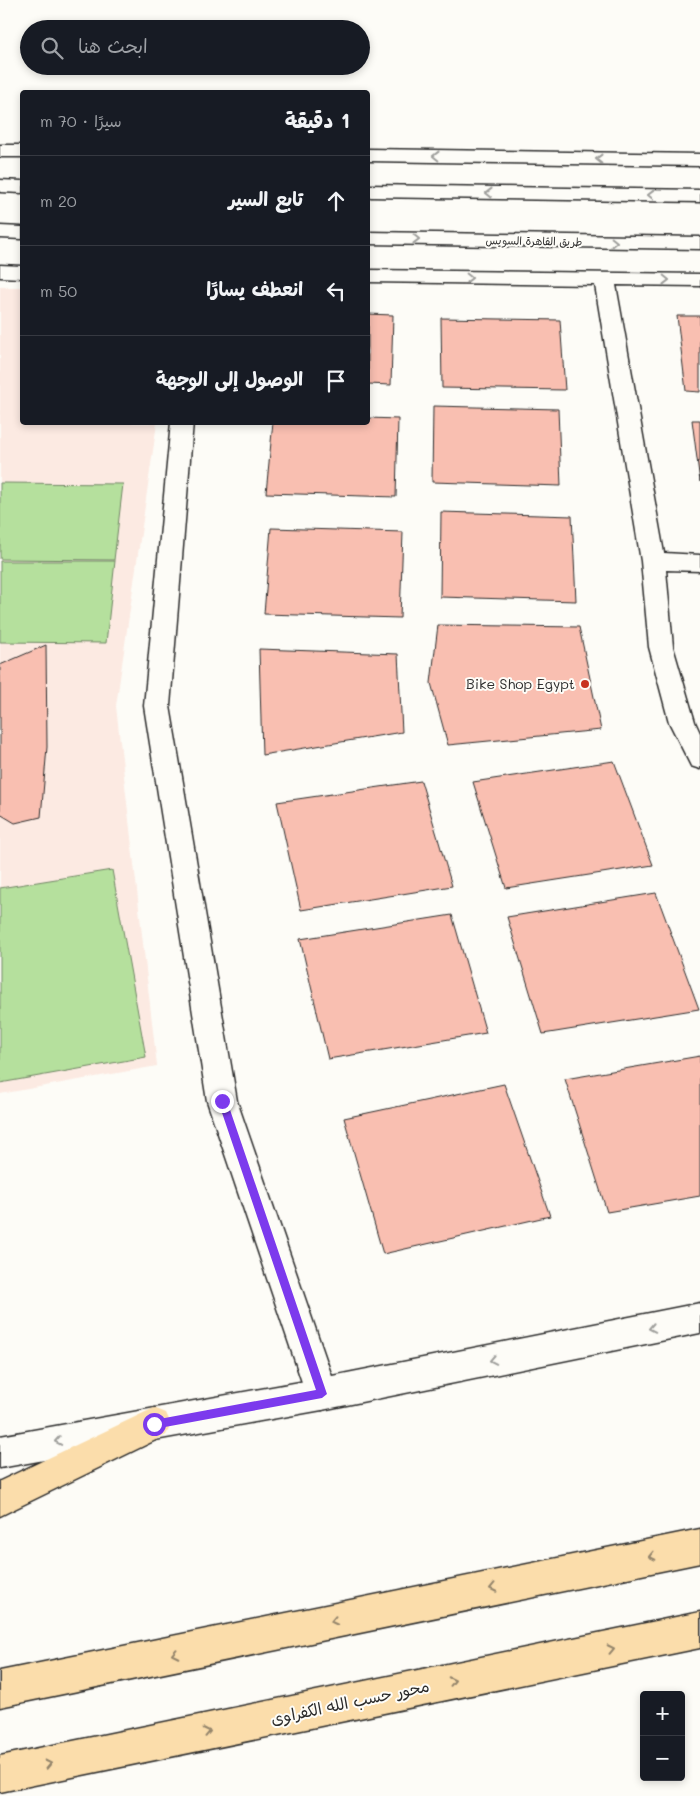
<!DOCTYPE html>
<html lang="ar">
<head>
<meta charset="utf-8">
<style>
  body { margin:0; font-family:Mali,"Playpen Sans Arabic",sans-serif; background:#20242c; color:#f1f3f6; direction:rtl }
  .controls { position:absolute; right:15px; bottom:15px; display:grid; overflow:hidden; border-radius:5px; box-shadow:0 2px 8px #0003 }
  .controls button { width:45px; height:45px; display:grid; place-items:center; padding:0; border:0; border-bottom:1px solid #363941; background:#171b24; color:#f1f3f6; font:25px sans-serif }
  .stop { position:absolute; width:15px; height:15px; margin:-11px; border:4px solid #7c3aed; border-radius:50%; background:#fff }
  .stop.end { background:#7c3aed; border-color:#fff; box-shadow:0 1px 5px #0008 }
  .list { margin:0; padding:0; list-style:none }
  h2 { display:flex; justify-content:space-between; align-items:center; height:65px; margin:0; padding:0 20px; font-size:21px }
  h2 small { font-size:16px; font-weight:400; color:#9ea1a6 }
  .list li { display:grid; grid-template-columns:32px 1fr auto; gap:15px; align-items:center; box-sizing:border-box; height:90px; padding:0 20px; border-top:1px solid #363941 }
  .list b { display:block; font-size:19px; white-space:nowrap }
  .list em { font-size:16px; font-style:normal; color:#9ea1a6 }
  .icon { flex:none; width:28px; height:28px; fill:none; stroke:currentColor; stroke-width:2; stroke-linecap:round; stroke-linejoin:round }
  .map { position:relative; flex:none; width:700px; height:1796px; overflow:hidden; direction:ltr }
  .search { position:absolute; background:#171b24; box-shadow:0 2px 8px #0003; left:20px; top:20px; width:350px; height:55px; display:flex; align-items:center; gap:12px; box-sizing:border-box; padding:0 18px; border-radius:28px; color:#9ea1a6; font-size:19px }
  .panel { position:absolute; background:#171b24; box-shadow:0 2px 8px #0003; left:20px; top:90px; width:350px; height:335px; border-radius:5px; direction:rtl }
  .map>svg:first-child { display:block }
  .built { fill:#fceae2 }
  .green { fill:#b5e09d; stroke:#708664 }
  .building { fill:#f9bfb1; stroke:#2b2b2b }
  .lines { fill:none; stroke-linecap:round; stroke-linejoin:round }
  .street-casing { stroke:#2b2b2b; stroke-width:3 }
  .secondary-casing { stroke:#2b2b2b; stroke-width:3 }
  .primary-casing { stroke:#2b2b2b; stroke-width:3 }
  .street { fill:#fdfcf7; fill-rule:evenodd }
  .secondary { fill:#fdfcf7; fill-rule:evenodd }
  .primary { fill:#fbddab; fill-rule:evenodd }
  .oneway { stroke:#9e9e9b }
  .oneway2 { stroke:#93846b }
  .route { fill:#7c3aed }
  .poi-dot { fill:#c8321e; stroke:#fdfcf7; stroke-width:2 }
  .labels { text-anchor:middle; stroke-width:4; stroke-linejoin:round; paint-order:stroke }
  .far-street-label { font-size:11px; fill:#2b2b2b; stroke:#fdfcf7 }
  .poi-label { font-size:14px; fill:#2b2b2b; stroke:#fdfcf7; text-anchor:end }
  .near-street-label { font-size:16px; fill:#2b2b2b; stroke:#fdfcf7 }
</style>
</head>
<body>
<div class="map">
<svg width="700" height="1796" viewBox="0 0 700 1796">
  <rect width="100%" height="100%" fill="#fdfcf7"/>
  <filter id="ink" filterUnits="userSpaceOnUse"><feTurbulence type="fractalNoise" baseFrequency=".02" numOctaves="2"/><feDisplacementMap in="SourceGraphic" scale="10" xChannelSelector="R" yChannelSelector="G"/><feConvolveMatrix kernelMatrix="1 2 1 2 8 2 1 2 1" color-interpolation-filters="sRGB"/></filter>
  <g filter="url(#ink)">
    <!-- built -->
    <path class="built" d="M0 287H22V422L157 423 116 706 157 1066 0 1094Z"/>
    <!-- green -->
    <path class="green" d="M0 483 123 484 114 560 0 559Z
      M0 561H115L106 643 0 642Z
      M112 870 146 1057 0 1083V888Z"/>
    <!-- building -->
    <path class="building" d="M368 314 393 315 391 385 368 384Z
      M677 316H700V392L686 391Z
      M441 318 560 320 565 390 442 388Z
      M433 406 558 409 561 486 432 482Z
      M368 418 398 419 396 497 266 493 273 422H368Z
      M692 420H700V482Z
      M441 512 572 516 576 601 440 597Z
      M271 528 403 532 400 618 264 614Z
      M438 625 579 627 601 730 448 745 431 683Z
      M46 645 47 747 41 817 15 823 0 814V665Z
      M259 649 398 654 402 732 262 755Z
      M614 761 653 865 506 888 473 782Z
      M421 781 452 886 301 910 277 802Z
      M656 893 699 1009 543 1034 507 917Z
      M452 915 486 1033 328 1059 300 939Z
      M700 1056V1196L607 1212 565 1079Z
      M504 1084 550 1216 383 1254 344 1118Z"/>
    <g class="lines">
      <defs>
        <path id="street" d="M0 145H22V157H0Z
          M368 149 700 154V166L368 161Z
          M0 265 22 266V278L0 277Z
          M368 270 700 274V286L616 285 664 553 700 555V571L666 570 673 647 695 722 700 733V769L691 766 669 722 649 647 641 561 595 285 368 282Z
          M171 422H193L170 706 237 1101 338 1394 334 1405 322 1410 310 1405 306 1394 207 1101 144 706Z"/>
        <path id="secondary" d="M0 180 22 181V193L0 192Z
          M368 185 700 190V202L368 197Z
          M0 226 22 227V239L0 238Z
          M368 232 700 237V249L368 244Z
          M700 1303V1333L322 1410 0 1468V1436L322 1378Z"/>
        <path id="primary" d="M154 1408 166 1413 171 1424 166 1435 0 1516V1481Z
          M700 1529V1563L0 1707V1671Z
          M700 1612V1648L0 1792V1756Z"/>
      </defs>
      <!-- street casing -->
      <use href="#street" class="street-casing"/>
      <!-- secondary casing -->
      <use href="#secondary" class="secondary-casing"/>
      <!-- primary casing -->
      <use href="#primary" class="primary-casing"/>
      <!-- street -->
      <use href="#street" class="street"/>
      <!-- secondary -->
      <use href="#secondary" class="secondary"/>
      <!-- primary -->
      <use href="#primary" class="primary"/>
    </g>
    <!-- one-way arrows -->
    <defs><path id="oneway-chevron" d="M-2-3.5L2.5 0L-2 3.5" fill="none" stroke-width="1.6" stroke-linecap="round" stroke-linejoin="round" transform="scale(1.25)"/></defs>
    <g class="oneway">
      <use href="#oneway-chevron" transform="translate(436 156) rotate(-179)"/>
      <use href="#oneway-chevron" transform="translate(599 159) rotate(-179)"/>
      <use href="#oneway-chevron" transform="translate(489 193) rotate(-179)"/>
      <use href="#oneway-chevron" transform="translate(651 195) rotate(-179)"/>
      <use href="#oneway-chevron" transform="translate(416 239) rotate(1)"/>
      <use href="#oneway-chevron" transform="translate(614 242) rotate(1)"/>
      <use href="#oneway-chevron" transform="translate(469 278) rotate(1)"/>
      <use href="#oneway-chevron" transform="translate(666 280) rotate(1)"/>
      <use href="#oneway-chevron" transform="translate(652 1328) rotate(169)"/>
      <use href="#oneway-chevron" transform="translate(493 1360) rotate(169)"/>
      <use href="#oneway-chevron" transform="translate(58 1441) rotate(170)"/>
    </g>
    <g class="oneway2">
      <use href="#oneway-chevron" transform="translate(652 1556) rotate(168)"/>
      <use href="#oneway-chevron" transform="translate(493 1588) rotate(168)"/>
      <use href="#oneway-chevron" transform="translate(334 1621) rotate(168)"/>
      <use href="#oneway-chevron" transform="translate(611 1649) rotate(-12)"/>
      <use href="#oneway-chevron" transform="translate(175 1654) rotate(168)"/>
      <use href="#oneway-chevron" transform="translate(452 1681) rotate(-12)"/>
      <use href="#oneway-chevron" transform="translate(207 1732) rotate(-12)"/>
      <use href="#oneway-chevron" transform="translate(48 1764) rotate(-12)"/>
    </g>
  </g>
  <!-- route -->
  <path class="route" d="M222 1097 227 1101 327 1394 322 1398 154 1429 149 1424 154 1420 316 1390 218 1101Z"/>
  <!-- markers -->
  <circle class="poi-dot" cx="585" cy="684" r="5"/>
  <g class="labels">
    <!-- far-street labels -->
    <g class="far-street-label">
      <text transform="translate(534 241) rotate(1)" y="4">طريق القاهرة السويس</text>
    </g>
    <!-- poi labels -->
    <g class="poi-label">
      <text x="575" y="689">Bike Shop Egypt</text>
    </g>
    <!-- near-street labels -->
    <g class="near-street-label">
      <text transform="translate(350 1702) rotate(-12)" y="6">محور حسب الله الكفراوى</text>
    </g>
  </g>
</svg>
<div class="controls">
<button>+</button>
<button>−</button>
</div>
<div class="stop" style="left:154px;top:1424px"></div>
<div class="stop end" style="left:222px;top:1101px"></div>
<div class="search"><svg class="icon" aria-label="search" viewBox="0 0 24 24"><circle cx="10" cy="10" r="6"/><path d="M15 15l6 6"/></svg>ابحث هنا</div>
<section class="panel">
<h2>1 دقيقة<small>سيرًا · 70 m</small></h2>
<ul class="list">
<li><svg class="icon" aria-label="ahead" viewBox="0 0 24 24"><path d="M12 20V5M6 11l6-6 6 6"/></svg><div><b>تابع السير</b></div><em>20 m</em></li>
<li><svg class="icon" aria-label="left" viewBox="0 0 24 24"><path d="M17 20v-9H6M10 6l-5 5 5 5"/></svg><div><b>انعطف يسارًا</b></div><em>50 m</em></li>
<li><svg class="icon" aria-label="arrive" viewBox="0 0 24 24"><path d="M6 21V4h12l-3 4 3 4H6"/></svg><div><b>الوصول إلى الوجهة</b></div></li>
</ul>
</section>
</div>
</body>
</html>
